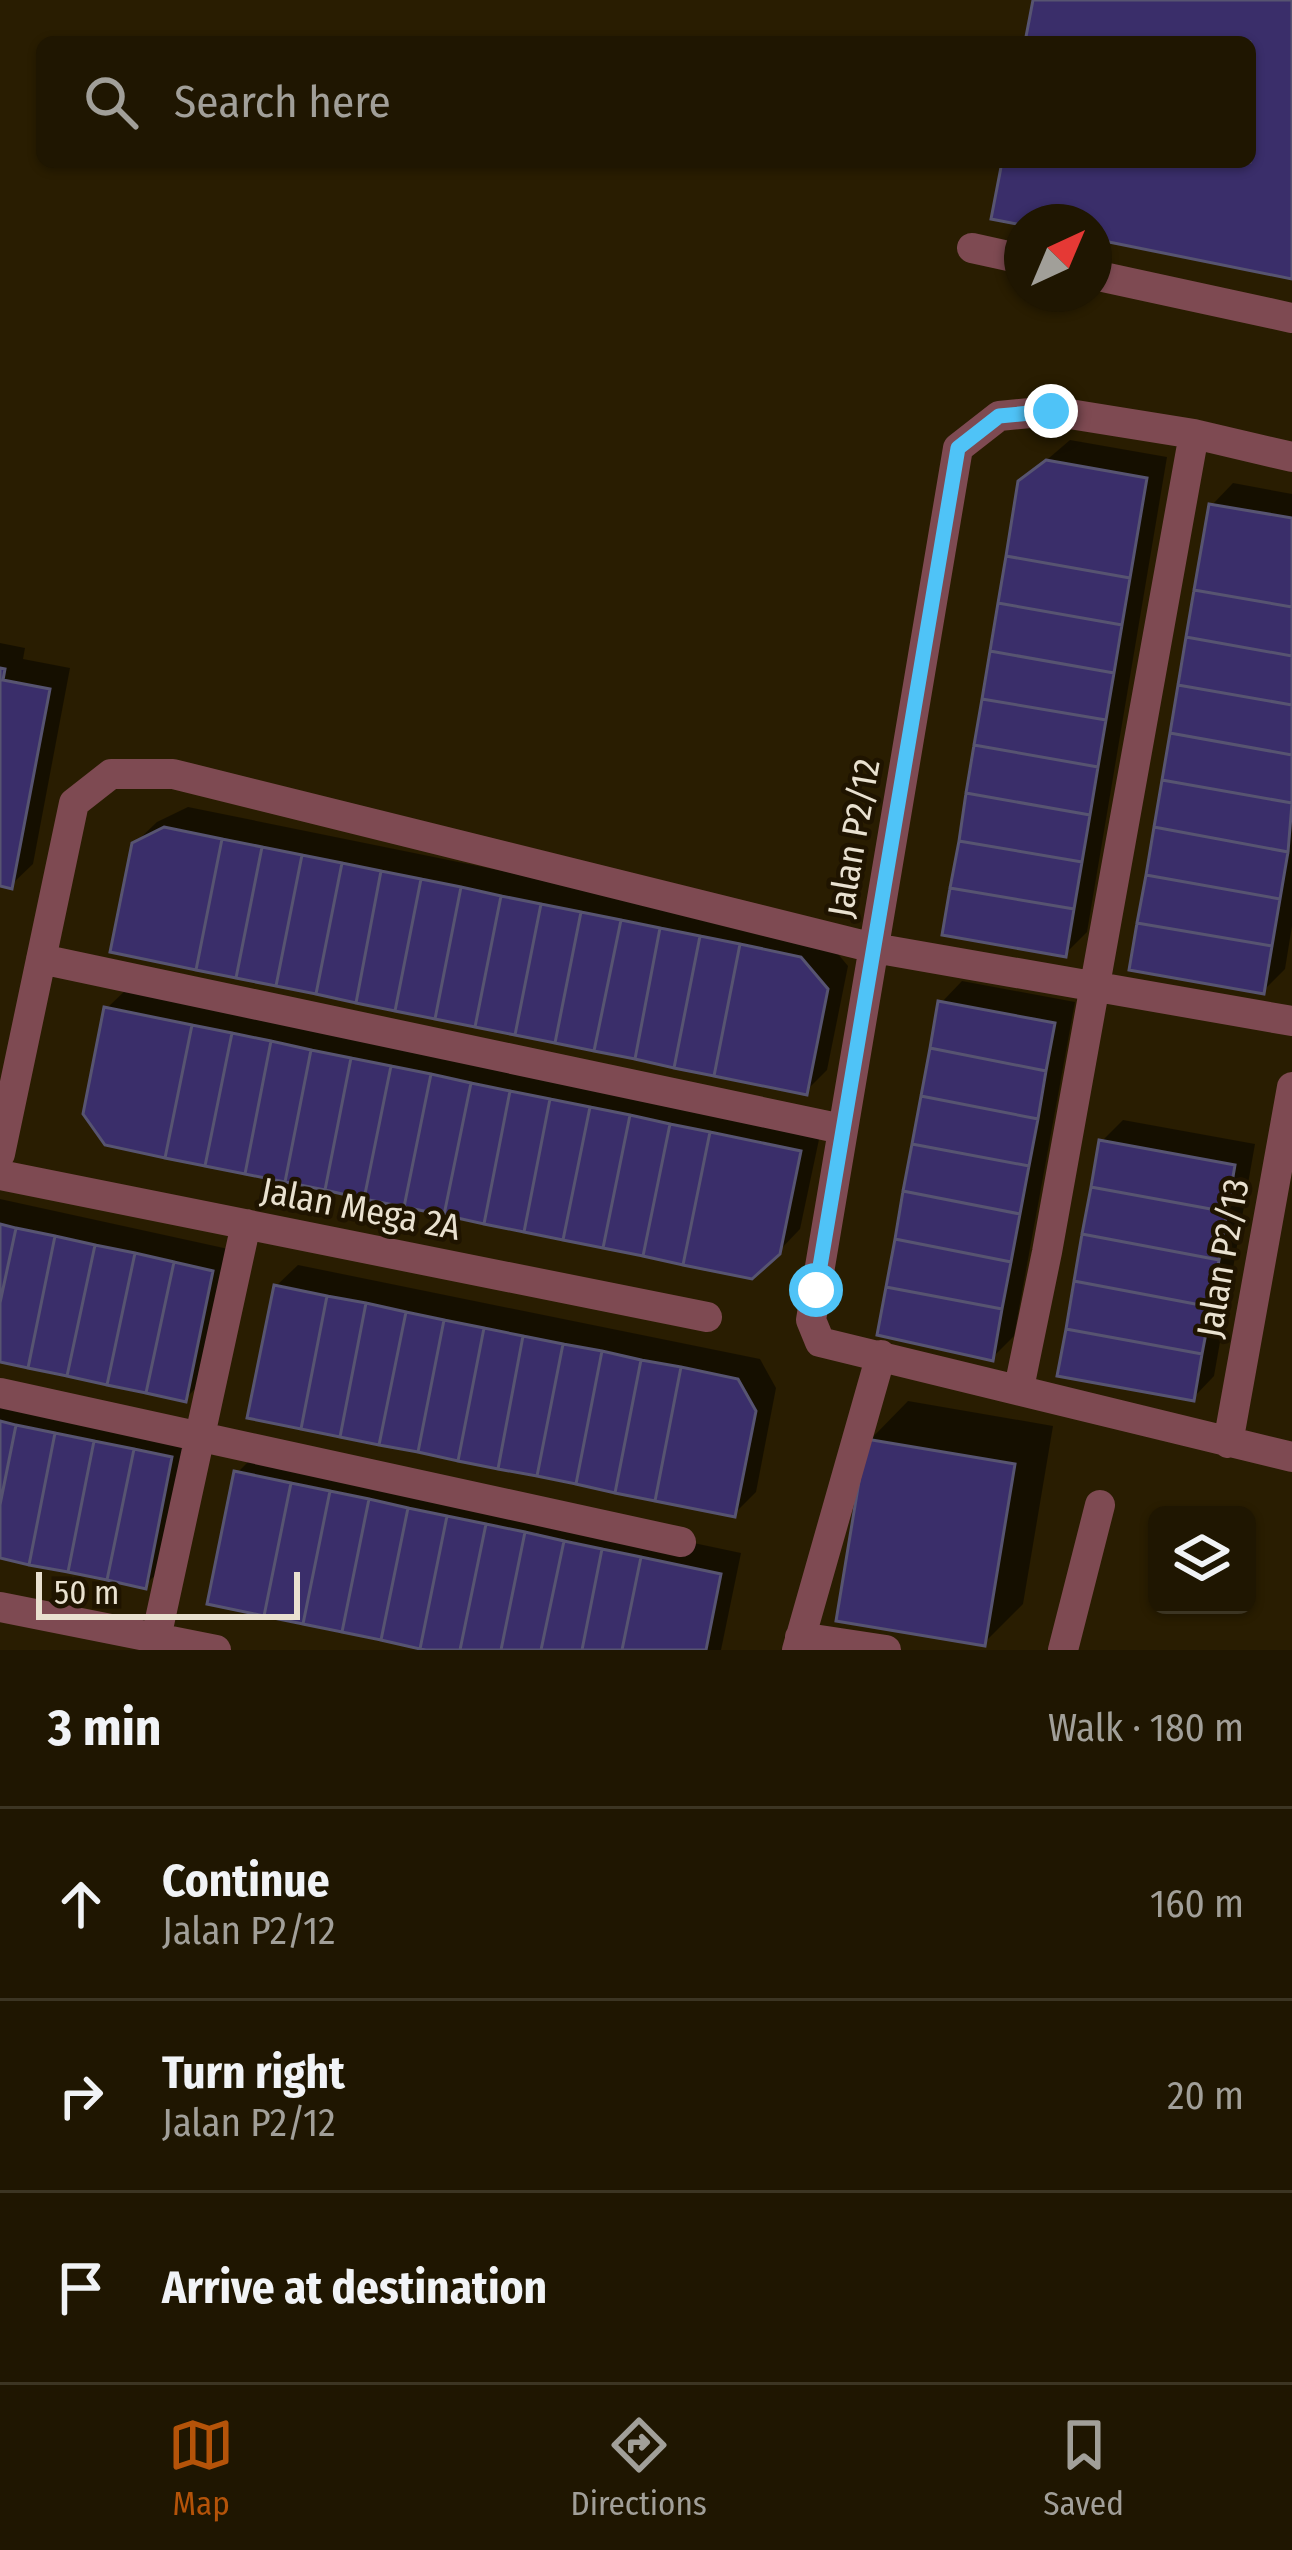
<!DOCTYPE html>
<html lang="en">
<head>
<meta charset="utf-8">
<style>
  body { margin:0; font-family:"Fira Sans Condensed",sans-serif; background:#2c2310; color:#f1f3f6 }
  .controls { position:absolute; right:36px; bottom:36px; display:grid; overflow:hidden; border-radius:18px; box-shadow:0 3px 9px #0004 }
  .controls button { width:108px; height:108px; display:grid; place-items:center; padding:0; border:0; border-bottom:3px solid #3c3523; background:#1f1601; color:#f1f3f6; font:60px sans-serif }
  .compass { position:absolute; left:1004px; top:204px; width:108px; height:108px; border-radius:50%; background:#1f1601; box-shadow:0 3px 9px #0004; rotate:44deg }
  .scale { position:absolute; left:36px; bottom:30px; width:264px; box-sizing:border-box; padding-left:12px; border:6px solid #e9e1d0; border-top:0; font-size:33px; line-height:42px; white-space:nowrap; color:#e9e1d0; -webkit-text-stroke:9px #1f1400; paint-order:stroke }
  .stop { position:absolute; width:36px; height:36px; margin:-27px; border:9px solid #4fc3f7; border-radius:50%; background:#fff }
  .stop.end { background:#4fc3f7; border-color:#fff; box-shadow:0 3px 12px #0008 }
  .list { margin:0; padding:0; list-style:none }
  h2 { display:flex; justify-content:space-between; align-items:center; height:156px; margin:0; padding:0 48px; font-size:51px }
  h2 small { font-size:39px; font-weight:400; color:#a19f99 }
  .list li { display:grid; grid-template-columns:78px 1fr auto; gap:36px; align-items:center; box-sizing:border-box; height:192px; padding:0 48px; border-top:3px solid #3c3523 }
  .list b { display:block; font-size:45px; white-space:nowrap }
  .list p { margin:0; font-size:39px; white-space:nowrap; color:#a19f99 }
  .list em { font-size:39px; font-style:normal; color:#a19f99 }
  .icon { flex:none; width:66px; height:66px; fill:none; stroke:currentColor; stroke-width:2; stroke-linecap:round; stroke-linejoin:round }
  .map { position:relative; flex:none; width:1292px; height:1650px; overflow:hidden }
  .search { position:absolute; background:#1f1601; box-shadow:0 3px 9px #0004; left:36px; right:36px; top:36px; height:132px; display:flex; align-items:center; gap:30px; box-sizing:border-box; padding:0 42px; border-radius:18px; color:#a19f99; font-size:45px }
  .sheet { height:732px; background:#1f1601 }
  nav { display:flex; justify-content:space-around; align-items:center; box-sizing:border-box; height:168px; border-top:3px solid #3c3523; background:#1f1601; font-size:33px; color:#a19f99 }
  nav a { display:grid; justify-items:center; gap:6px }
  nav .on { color:#b45309 }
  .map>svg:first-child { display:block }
  .shadow { fill:#0007 }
  .building { fill:#3a2e6a; stroke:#575471; stroke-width:3 }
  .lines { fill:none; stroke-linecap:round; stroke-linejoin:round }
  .minor { stroke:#7e4a52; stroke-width:30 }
  .route { stroke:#4fc3f7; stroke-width:15 }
  .labels { text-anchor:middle; stroke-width:9; stroke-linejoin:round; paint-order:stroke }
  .street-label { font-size:36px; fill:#e9e1d0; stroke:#1f1400 }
</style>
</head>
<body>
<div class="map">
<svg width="1292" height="1650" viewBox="0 0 1292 1650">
  <rect width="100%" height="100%" fill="#291d01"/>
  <!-- shadow -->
  <path class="shadow" d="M1070 440 1167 457 1087 932 1065 954 1021 482Z
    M1233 483 1292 494V926L1285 969 1263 991 1212 505Z
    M0 643 25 648 23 659 70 668 33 864 11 885 0 883Z
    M188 807 823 936 848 966 827 1070 806 1091 134 844 157 822Z
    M962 981 1075 1002 1014 1336 993 1357 941 1003Z
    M129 987 821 1130 800 1229 778 1252 107 1008Z
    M1123 1120 1255 1144 1214 1376 1193 1398 1102 1141Z
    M0 1199 233 1250 207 1377 185 1399 0 1359Z
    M298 1265 760 1359 776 1388 756 1492 734 1514 276 1286Z
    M0 1396 192 1436 167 1564 145 1585 0 1555Z
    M908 1401 1053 1426 1023 1604 984 1643 869 1441Z
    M259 1451 741 1553 721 1650H441L237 1473Z"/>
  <!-- building -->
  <path class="building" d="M1033 0H1292V279L1094 239V222H1022V225L991 219 1002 162H1250V42H1025Z
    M1046 460 1147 478 1130 578 1006 556 1018 481Z
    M1209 504 1292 518V607L1194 590Z
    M1006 556 1130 578 1122 625 998 603Z
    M1194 590 1292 607V656L1186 637Z
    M998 603 1122 625 1114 673 990 651Z
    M1186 637 1292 656V705L1178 685Z
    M990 651 1114 673 1106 720 982 699Z
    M0 668 5 669 3 680 50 689 12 889 0 886Z
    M1178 685 1292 705V755L1170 733Z
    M982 699 1106 720 1098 767 974 745Z
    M1170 733 1292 755V803L1162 780Z
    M974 745 1098 767 1090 815 966 793Z
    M1162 780 1292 803 1288 852 1154 827Z
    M966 793 1090 815 1082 862 959 841Z
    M164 827 222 839 196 970 110 952 132 843Z
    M1154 827 1288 852 1280 899 1146 875Z
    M222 839 262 847 236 978 196 970Z
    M959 841 1082 862 1074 909 950 888Z
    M262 847 302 855 276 986 236 978Z
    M302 855 342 863 316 994 276 986Z
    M342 863 381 871 356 1003 316 994Z
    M381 871 421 879 395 1011 356 1003Z
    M1146 875 1280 899 1272 946 1137 923Z
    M421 879 461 887 435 1019 395 1011Z
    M461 887 501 896 475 1027 435 1019Z
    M950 888 1074 909 1066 957 942 935Z
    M501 896 541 904 515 1035 475 1027Z
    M541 904 581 912 555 1043 515 1035Z
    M581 912 621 920 594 1051 555 1043Z
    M621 920 660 928 635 1059 594 1051Z
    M1137 923 1272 946 1264 994 1129 970Z
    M660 928 700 936 674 1068 635 1059Z
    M700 936 740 944 714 1076 674 1068Z
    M740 944 801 957 828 989 807 1095 714 1076Z
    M938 1001 1055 1023 1046 1071 930 1048Z
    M104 1007 192 1025 165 1158 105 1145 83 1114Z
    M192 1025 232 1033 205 1166 165 1158Z
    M232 1033 271 1041 245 1174 205 1166Z
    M271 1041 311 1050 285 1182 245 1174Z
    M930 1048 1046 1071 1038 1119 921 1096Z
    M311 1050 351 1058 325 1190 285 1182Z
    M351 1058 391 1066 364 1199 325 1190Z
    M391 1066 431 1074 404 1207 364 1199Z
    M431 1074 471 1083 444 1215 404 1207Z
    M471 1083 510 1091 484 1224 444 1215Z
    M510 1091 550 1099 524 1232 484 1224Z
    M921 1096 1038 1119 1029 1166 912 1144Z
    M550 1099 590 1107 563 1240 524 1232Z
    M590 1107 630 1115 603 1248 563 1240Z
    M630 1115 670 1124 643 1256 603 1248Z
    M670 1124 710 1132 683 1265 643 1256Z
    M710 1132 801 1151 780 1254 752 1279 683 1265Z
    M1099 1140 1235 1165 1227 1212 1091 1187Z
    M912 1144 1029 1166 1020 1214 903 1191Z
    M1091 1187 1227 1212 1219 1260 1082 1234Z
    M903 1191 1020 1214 1011 1262 895 1239Z
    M0 1224 16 1228 0 1303Z
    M16 1228 55 1236 28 1368 0 1362V1303Z
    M1082 1234 1219 1260 1211 1307 1074 1281Z
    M55 1236 95 1245 67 1376 28 1368Z
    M895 1239 1011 1262 1002 1309 886 1287Z
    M95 1245 135 1253 107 1385 67 1376Z
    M135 1253 174 1262 146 1393 107 1385Z
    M174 1262 213 1271 186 1402 146 1393Z
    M1074 1281 1211 1307 1202 1354 1066 1329Z
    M274 1285 327 1296 301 1429 247 1418Z
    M886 1287 1002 1309 993 1361 877 1335Z
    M327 1296 366 1303 340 1437 301 1429Z
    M366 1303 406 1312 379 1445 340 1437Z
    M406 1312 444 1320 418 1452 379 1445Z
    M444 1320 484 1328 458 1461 418 1452Z
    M484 1328 523 1336 498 1469 458 1461Z
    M1066 1329 1202 1354 1194 1401 1057 1376Z
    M523 1336 563 1344 537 1476 498 1469Z
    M563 1344 602 1351 576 1484 537 1476Z
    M602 1351 641 1360 615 1493 576 1484Z
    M641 1360 681 1367 655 1501 615 1493Z
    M681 1367 738 1379 756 1411 735 1517 655 1501Z
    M0 1421 16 1425 0 1505Z
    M16 1425 55 1433 29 1565 0 1558V1505Z
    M55 1433 94 1441 68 1572 29 1565Z
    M866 1439 1015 1464 985 1646 836 1621Z
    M94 1441 134 1449 107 1580 68 1572Z
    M134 1449 172 1457 146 1589 107 1580Z
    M234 1471 291 1483 264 1616 207 1604Z
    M291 1483 330 1491 303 1624 264 1616Z
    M330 1491 369 1499 342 1632 303 1624Z
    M369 1499 408 1508 381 1640 342 1632Z
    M408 1508 447 1516 420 1649 381 1640Z
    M447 1516 486 1524 460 1650H426L420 1649Z
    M486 1524 525 1532 501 1650H460Z
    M525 1532 564 1541 541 1650H501Z
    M564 1541 602 1549 582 1650H541Z
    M602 1549 641 1557 622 1650H582Z
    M641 1557 721 1574 706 1650H622Z"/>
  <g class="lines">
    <!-- minor -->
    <path class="minor" d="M972 248 1022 259
      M1094 275 1292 318
      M1292 457 1194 434 1051 411 999 416 958 448 811 1320 820 1342 1292 1457
      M41 959 842 1129
      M0 1154 74 803 111 774H173L874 948 1292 1021
      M0 1175 707 1317
      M1019 1388 1047 1252 1194 434
      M0 1393 681 1542
      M1228 1443 1292 1087
      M0 1607 216 1650
      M800 1637 886 1650
      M156 1638 246 1224
      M797 1650 881 1355
      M1063 1650 1100 1505"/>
  </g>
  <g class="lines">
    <!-- route -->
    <path class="route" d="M816 1290 958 448 999 416 1051 411"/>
  </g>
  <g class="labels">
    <!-- street labels -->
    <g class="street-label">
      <text transform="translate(853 838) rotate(-80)" y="13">Jalan P2/12</text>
      <text transform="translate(361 1208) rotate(11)" y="13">Jalan Mega 2A</text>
      <text transform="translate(1222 1258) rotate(-80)" y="13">Jalan P2/13</text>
    </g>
  </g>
</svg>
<div class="controls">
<button><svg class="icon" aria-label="layers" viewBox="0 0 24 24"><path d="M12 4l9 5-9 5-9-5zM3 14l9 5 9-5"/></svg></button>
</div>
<svg class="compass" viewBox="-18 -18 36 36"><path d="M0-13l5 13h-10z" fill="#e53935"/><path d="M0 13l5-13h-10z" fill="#a19f99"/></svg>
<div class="scale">50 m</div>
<div class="stop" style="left:816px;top:1290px"></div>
<div class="stop end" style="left:1051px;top:411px"></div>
<div class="search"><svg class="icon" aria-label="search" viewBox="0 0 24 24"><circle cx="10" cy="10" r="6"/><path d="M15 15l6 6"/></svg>Search here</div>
</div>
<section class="sheet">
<h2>3 min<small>Walk · 180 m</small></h2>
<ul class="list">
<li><svg class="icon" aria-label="ahead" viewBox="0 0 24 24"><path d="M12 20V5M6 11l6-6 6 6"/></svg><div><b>Continue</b><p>Jalan P2/12</p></div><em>160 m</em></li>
<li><svg class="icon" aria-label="right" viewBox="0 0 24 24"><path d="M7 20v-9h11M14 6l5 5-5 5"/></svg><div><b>Turn right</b><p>Jalan P2/12</p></div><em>20 m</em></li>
<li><svg class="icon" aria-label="arrive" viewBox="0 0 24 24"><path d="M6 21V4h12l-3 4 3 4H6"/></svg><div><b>Arrive at destination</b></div></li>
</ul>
</section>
<nav>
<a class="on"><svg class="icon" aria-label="map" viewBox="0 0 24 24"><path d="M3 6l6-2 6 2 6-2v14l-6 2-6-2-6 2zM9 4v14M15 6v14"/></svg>Map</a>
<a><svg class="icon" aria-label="directions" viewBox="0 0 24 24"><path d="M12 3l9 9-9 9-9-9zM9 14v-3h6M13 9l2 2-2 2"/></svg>Directions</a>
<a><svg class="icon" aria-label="saved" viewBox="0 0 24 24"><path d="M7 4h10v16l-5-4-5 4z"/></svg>Saved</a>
</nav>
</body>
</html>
